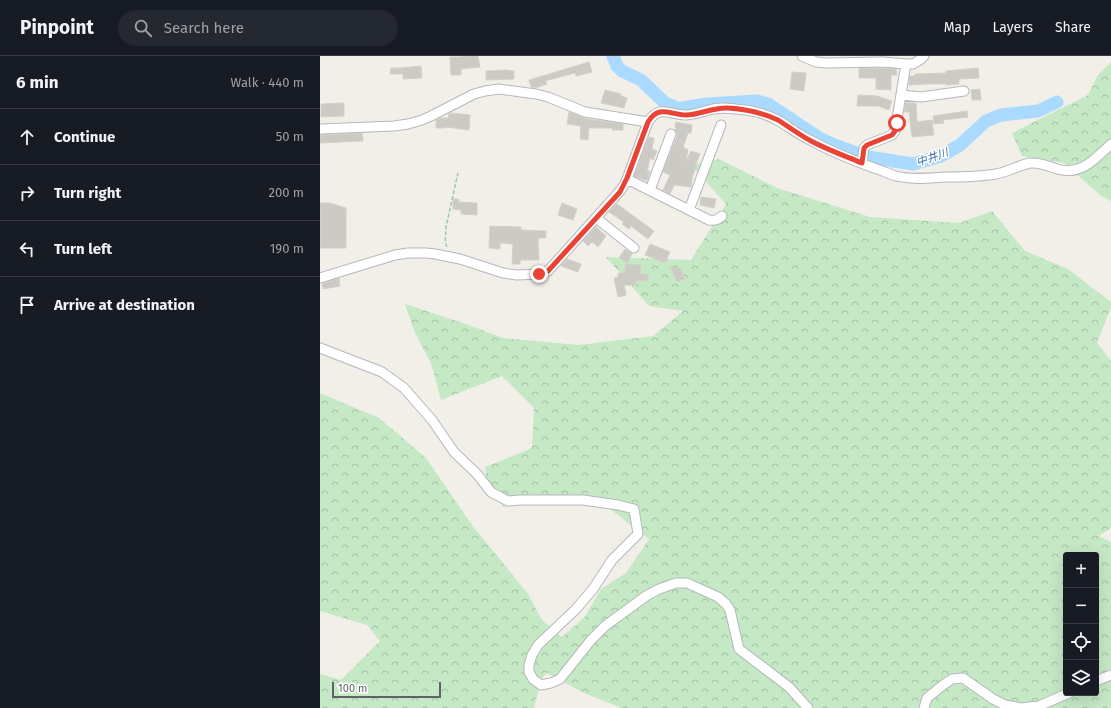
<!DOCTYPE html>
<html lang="en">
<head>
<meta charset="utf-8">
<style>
  body { margin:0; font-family:"Fira Sans","Noto Sans JP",sans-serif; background:#242831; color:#f1f3f6 }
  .controls { position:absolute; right:12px; bottom:12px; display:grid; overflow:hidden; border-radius:4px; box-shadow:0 4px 16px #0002 }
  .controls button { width:36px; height:36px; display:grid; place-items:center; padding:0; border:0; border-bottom:1px solid #363941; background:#171b24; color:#f1f3f6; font:20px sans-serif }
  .scale { position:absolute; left:12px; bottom:10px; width:109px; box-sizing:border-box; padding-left:4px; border:2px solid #5f6368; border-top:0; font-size:11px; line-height:14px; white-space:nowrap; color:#5f6368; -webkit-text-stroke:3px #fff; paint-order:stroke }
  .stop { position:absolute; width:12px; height:12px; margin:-9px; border:3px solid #ea4335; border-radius:50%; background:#fff }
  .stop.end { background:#ea4335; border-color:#fff; box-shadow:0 1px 4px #0008 }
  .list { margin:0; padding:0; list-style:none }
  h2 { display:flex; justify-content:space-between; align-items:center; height:52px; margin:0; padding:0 16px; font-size:17px }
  h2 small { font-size:13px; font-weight:400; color:#9ea1a6 }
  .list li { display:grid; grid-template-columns:26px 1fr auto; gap:12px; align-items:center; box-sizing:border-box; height:56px; padding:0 16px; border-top:1px solid #363941 }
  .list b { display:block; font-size:15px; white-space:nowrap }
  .list em { font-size:13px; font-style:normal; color:#9ea1a6 }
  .icon { flex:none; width:22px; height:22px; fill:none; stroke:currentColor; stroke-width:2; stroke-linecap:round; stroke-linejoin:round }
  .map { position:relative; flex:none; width:791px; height:652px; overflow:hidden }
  header { display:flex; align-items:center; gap:24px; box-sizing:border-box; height:56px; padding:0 20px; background:#171b24; border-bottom:1px solid #363941 }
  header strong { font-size:19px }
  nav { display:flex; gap:22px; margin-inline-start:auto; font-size:14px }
  .search { width:280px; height:36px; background:#242831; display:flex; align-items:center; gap:10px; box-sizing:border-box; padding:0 14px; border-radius:22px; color:#9ea1a6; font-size:15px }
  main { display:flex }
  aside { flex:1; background:#171b24 }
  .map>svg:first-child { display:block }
  .forest { fill:url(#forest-crowns); fill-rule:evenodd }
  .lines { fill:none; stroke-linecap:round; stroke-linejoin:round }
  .river { stroke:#aadaff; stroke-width:13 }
  .building { fill:#cccac5; stroke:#d6d1c6 }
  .street-casing { stroke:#b5b8bc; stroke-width:11 }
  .path { stroke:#9cc7a9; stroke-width:1.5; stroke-dasharray:4 2; stroke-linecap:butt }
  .street { stroke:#fff; stroke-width:9 }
  .route { stroke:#ea4335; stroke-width:5 }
  .labels { text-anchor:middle; stroke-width:3; stroke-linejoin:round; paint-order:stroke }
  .water-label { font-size:11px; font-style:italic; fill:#4174aa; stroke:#fff }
</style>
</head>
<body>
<header>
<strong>Pinpoint</strong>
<div class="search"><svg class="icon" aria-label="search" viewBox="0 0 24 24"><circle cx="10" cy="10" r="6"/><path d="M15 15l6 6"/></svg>Search here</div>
<nav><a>Map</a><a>Layers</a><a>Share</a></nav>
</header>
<main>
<aside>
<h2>6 min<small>Walk · 440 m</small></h2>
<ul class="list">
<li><svg class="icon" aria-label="ahead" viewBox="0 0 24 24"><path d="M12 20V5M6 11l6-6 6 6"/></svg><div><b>Continue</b></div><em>50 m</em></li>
<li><svg class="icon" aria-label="right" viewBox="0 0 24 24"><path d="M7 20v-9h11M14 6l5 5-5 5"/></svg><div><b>Turn right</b></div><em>200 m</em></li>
<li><svg class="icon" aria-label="left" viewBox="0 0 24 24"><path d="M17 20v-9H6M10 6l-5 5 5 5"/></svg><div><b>Turn left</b></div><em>190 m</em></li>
<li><svg class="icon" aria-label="arrive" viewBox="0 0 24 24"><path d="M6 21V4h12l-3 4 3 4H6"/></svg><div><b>Arrive at destination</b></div></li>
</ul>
</aside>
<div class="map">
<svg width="791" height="652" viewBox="0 0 791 652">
  <defs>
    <pattern id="forest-crowns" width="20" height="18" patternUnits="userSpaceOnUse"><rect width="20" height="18" fill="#c5e8c5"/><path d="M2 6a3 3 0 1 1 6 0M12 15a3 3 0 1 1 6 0" fill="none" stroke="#a3c0a4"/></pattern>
  </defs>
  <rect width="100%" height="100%" fill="#f1efe8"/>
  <!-- forest -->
  <path class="forest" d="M791 6V145L781 140 744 107 702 100 692 77 768 39 778 19Z
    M399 103 457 132 550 161 639 167 672 155 705 195 748 213 791 246V251L777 287 791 305V472L779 480 791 486V652H302L264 637 227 617 222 622 214 652H0V618L21 624 60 585 47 569 0 555V337L59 362 106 402 152 469 208 538 222 564 242 581 264 562 281 533 306 517 329 483 290 453 235 443 183 451 167 424 165 411 212 392 214 352 182 320 121 344 111 307 95 277 85 248 146 268 183 282 259 289 333 280 363 255 329 250 286 201 371 204 406 148 371 109ZM746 499H776V637H746Z"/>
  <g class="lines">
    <!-- river -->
    <path class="river" d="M293 0 297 10 302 15 321 24 345 47 357 52H362L387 48 437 45 448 48 499 82 512 88 548 101 593 108 621 100 640 89 666 65 681 59 718 55 737 46"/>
  </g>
  <!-- building -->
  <path class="building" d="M142 0H158L160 11 141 13V19H131L130 1H142Z
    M269 6 272 16 256 20 255 17 225 25 227 28 215 32 211 31 209 24Z
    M101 10 102 22 83 23V18H70L71 12H80Z
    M539 12H563L576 13 577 19H571V34L556 33V22H539Z
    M658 12 659 22 639 23V28L626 29V28H605L589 29 590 20H595V18L626 17V15Z
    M186 14 194 15V23L166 24V15Z
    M472 16 486 17 484 35 470 33Z
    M660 33 661 44H652L651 34Z
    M285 34 301 38V40L307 42 304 52 281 47Z
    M538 39 557 40 572 45 569 54 558 50H537Z
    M24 47V60L1 61V48Z
    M586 47H596L597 66 612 64 614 79 592 81 589 56H584Z
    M647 55 648 61 623 64 624 67 614 68 613 60Z
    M249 56 267 63 303 68V74H292V72H269L268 84 260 83 261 70 247 68Z
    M131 57 150 59 149 74 126 71V72H116V64L121 62H128L129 58Z
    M356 66 372 69 371 77H368L363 91 368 94 366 105 371 95 380 98 375 110H376L372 122 371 131 354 129 350 138 343 134 350 119 343 116 357 80V77L355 74 356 72 355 71Z
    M42 77 43 85 0 87V79Z
    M329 81 334 82 332 93 337 95 333 104 330 102 327 115H330L327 125 314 120Z
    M381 141 396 143 394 152 380 149Z
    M133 143H139V146L157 147V159L141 158V154L133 153Z
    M0 147H10L26 152V192H0Z
    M242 147 257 153 253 164 238 159Z
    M297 148 334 175 328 183 311 170 309 173 302 168 304 166 289 156Z
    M170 170 201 171V174L226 175V182H218L219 204H200V208H192L193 188 180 187V193L169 192Z
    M276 171 286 180 278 191 272 186 268 190 263 185Z
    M330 188 350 196 345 207 325 199Z
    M305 193 312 198 307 207 299 202Z
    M247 203 261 208 258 216 241 210Z
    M305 208 321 209 320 218H328V224L315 225V229H304L306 239 298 241 294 222 298 221V217H305Z
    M350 211 360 212 365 223 357 226Z
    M19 222 20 230 3 233 2 228Z"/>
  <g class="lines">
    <defs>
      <path id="street" d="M482 0 496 6 506 7 563 6 586 8H593L601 3 604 0
        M581 39 601 41 644 35
        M0 73 74 70 88 68 102 64 111 60 154 38 165 35 179 33 216 38 228 41 265 56 328 66
        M542 107 544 92 547 89 572 79 575 75 586 8
        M307 123 389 164C395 165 398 164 402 160
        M330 134 351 78
        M369 154 401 69
        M276 162 314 192
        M0 222 75 199 88 197H106L115 198 140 203 183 217 197 219 219 218 224 217 228 215 300 135 304 129 307 123 328 66C339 48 350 59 365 59 374 59 381 56 389 54 398 51 407 52 416 53 430 54 447 58 459 65 469 71 479 79 490 84 510 95 532 104 554 112 561 114 569 118 576 120 592 124 609 122 625 121 641 121 659 121 676 118 688 116 699 109 710 107 720 106 728 110 737 113 761 120 775 103 791 88
        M0 292 62 316 84 332 112 364 134 396 157 418 171 436 188 445 200 444H263L298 449 314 453 318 478 292 504 273 533 256 553 218 589 212 599 209 609V616L213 623 221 629 231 627 240 623 271 584 285 570 326 540 339 533 356 527H367L398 541 406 548 410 554 419 593 469 631 488 652
        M776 625 791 619
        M604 652 607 642 623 629 632 623 643 622 673 643 685 649 701 652 719 650 749 637"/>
    </defs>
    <!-- street casing -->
    <use href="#street" class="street-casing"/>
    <!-- path -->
    <path class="path" d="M127 191C124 185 126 178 126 171L138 117"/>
    <!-- street -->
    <use href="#street" class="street"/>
  </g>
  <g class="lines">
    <!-- route -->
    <path class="route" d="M219 218 224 217 228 215 300 136 307 122 328 66C339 48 350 59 366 59 380 59 393 51 408 52 424 53 443 57 458 64 469 71 480 79 491 85 508 94 525 100 542 107L544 92 547 89 572 79 575 75 577 67"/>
  </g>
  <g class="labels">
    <!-- water labels -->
    <g class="water-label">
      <text transform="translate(612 101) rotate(-20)" y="4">中井川</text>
    </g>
  </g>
</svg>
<div class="controls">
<button>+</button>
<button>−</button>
<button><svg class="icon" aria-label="locate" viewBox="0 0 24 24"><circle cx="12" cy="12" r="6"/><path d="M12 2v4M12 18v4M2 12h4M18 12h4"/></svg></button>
<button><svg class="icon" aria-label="layers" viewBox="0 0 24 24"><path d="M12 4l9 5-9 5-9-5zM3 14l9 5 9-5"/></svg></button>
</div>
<div class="scale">100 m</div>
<div class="stop" style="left:577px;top:67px"></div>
<div class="stop end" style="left:219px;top:218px"></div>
</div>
</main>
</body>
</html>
